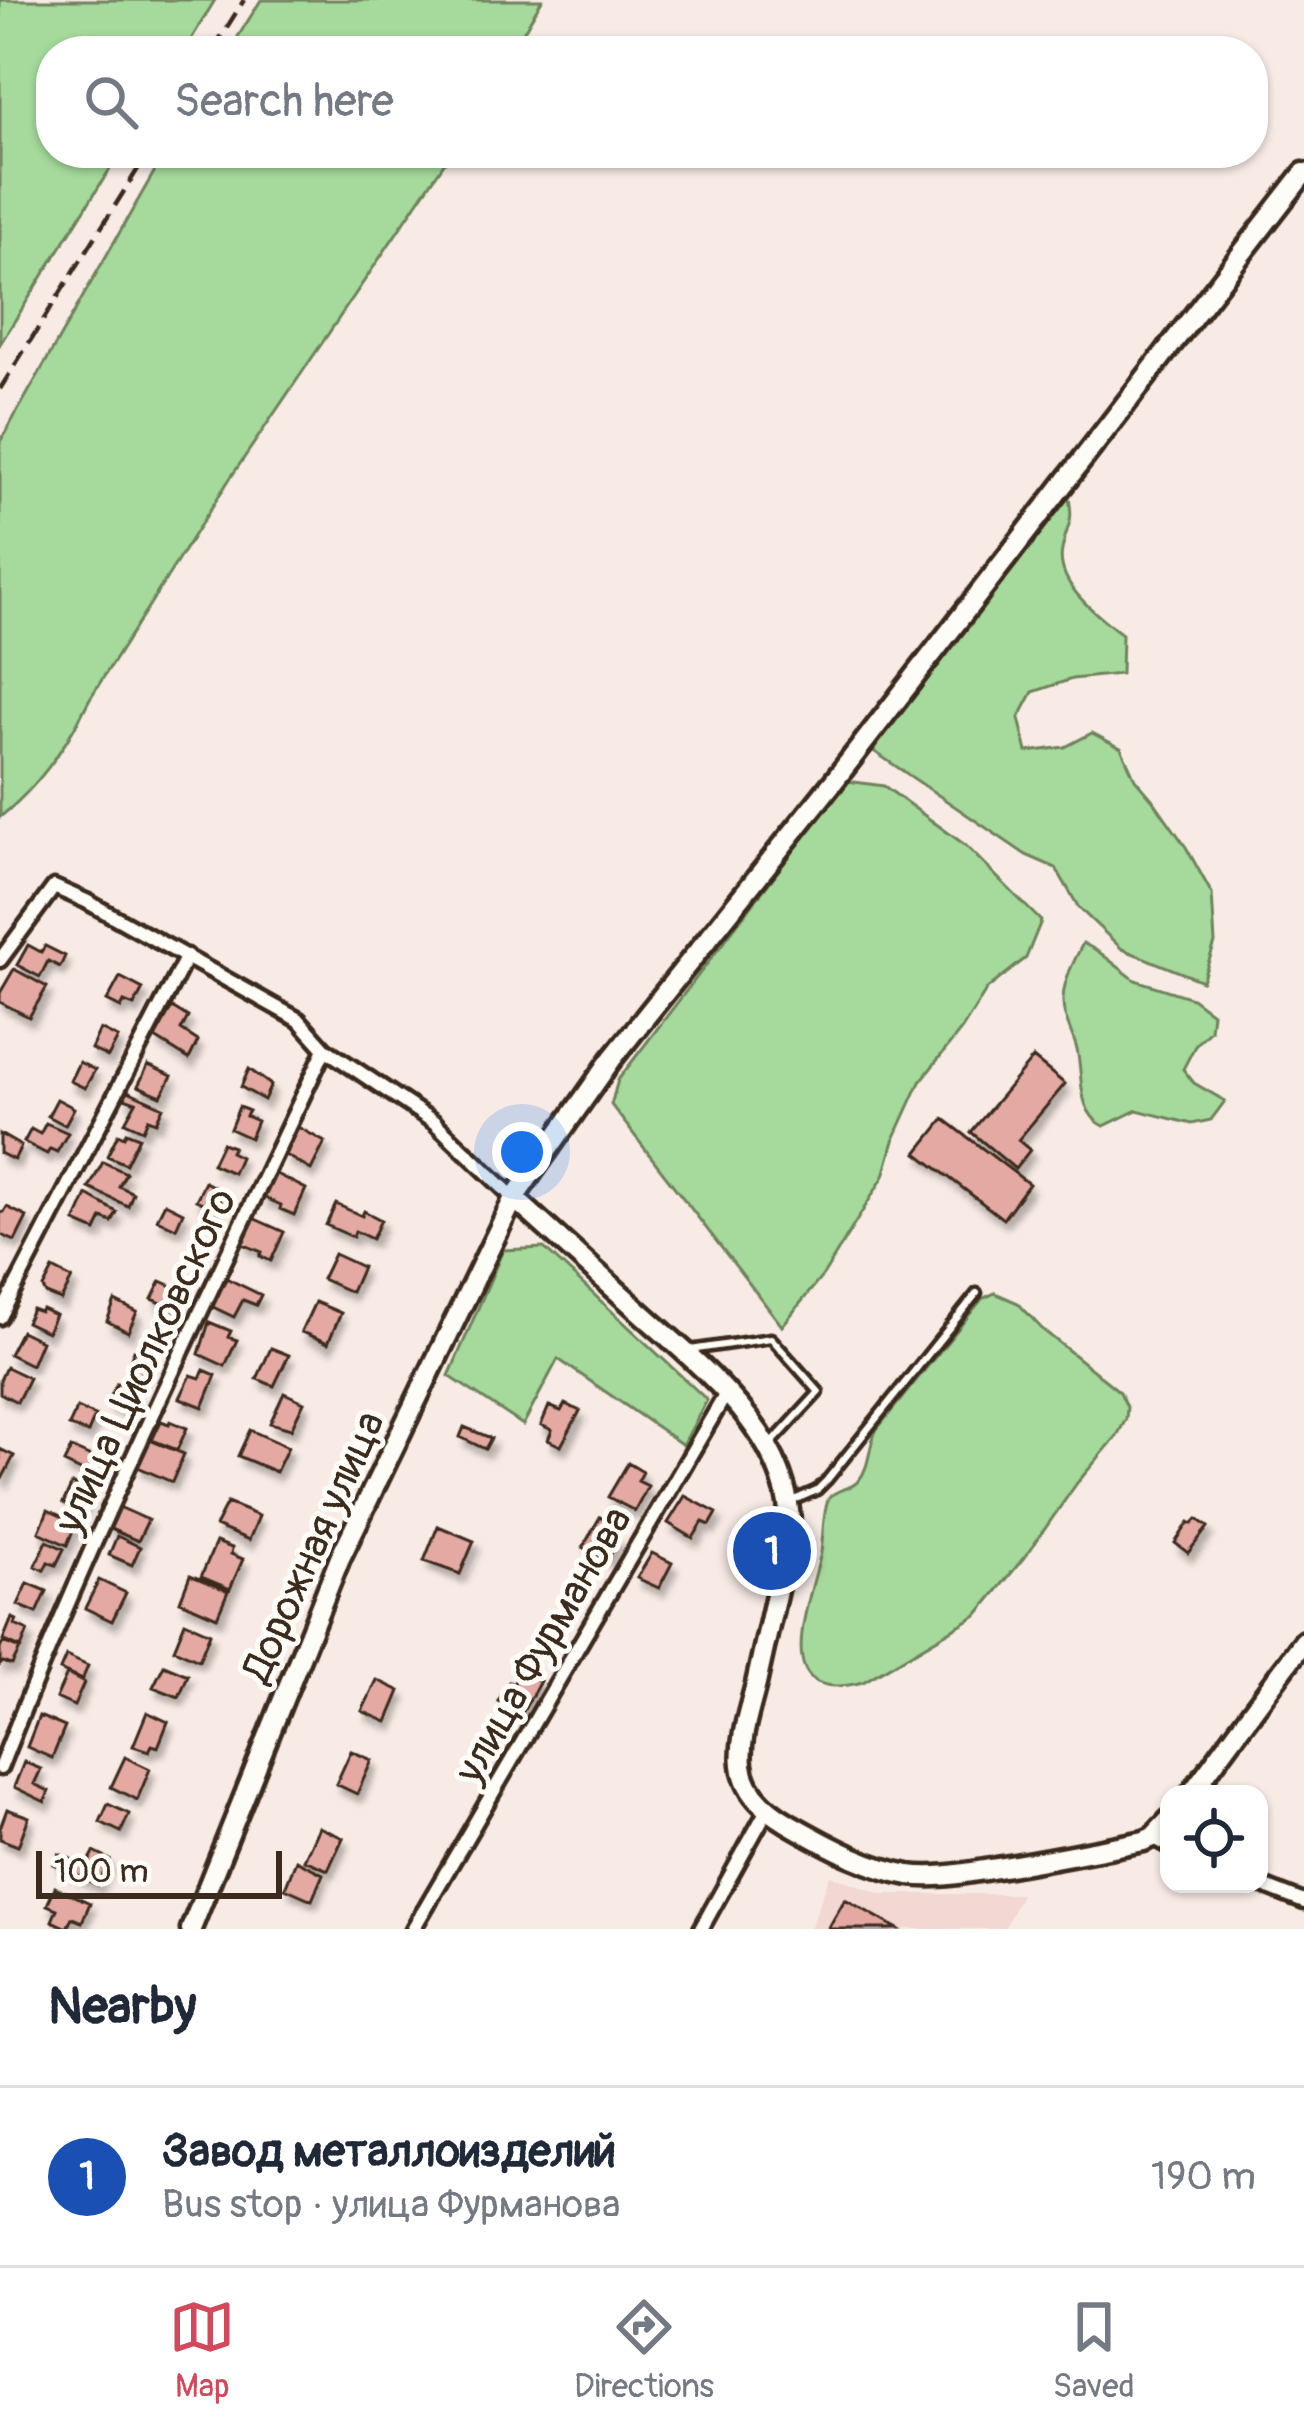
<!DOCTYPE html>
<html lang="en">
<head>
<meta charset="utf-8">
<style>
  body { margin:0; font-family:Pangolin,sans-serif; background:#f2f2f3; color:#1f2937 }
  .controls { position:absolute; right:36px; bottom:36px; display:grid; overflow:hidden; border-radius:24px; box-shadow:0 3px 9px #0004 }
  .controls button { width:108px; height:108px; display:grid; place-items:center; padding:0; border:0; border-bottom:3px solid #e0e1e3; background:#fff; color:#1f2937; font:60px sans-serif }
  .scale { position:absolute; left:36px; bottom:30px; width:246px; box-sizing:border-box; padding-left:12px; border:6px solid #3b2a1e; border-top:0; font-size:33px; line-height:42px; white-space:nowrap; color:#3b2a1e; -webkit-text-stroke:9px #fdfcf7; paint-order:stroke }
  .you { position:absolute; left:522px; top:1152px; width:42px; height:42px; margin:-30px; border:9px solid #fff; border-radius:50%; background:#1a73e8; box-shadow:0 0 0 18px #1a73e833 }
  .badge { display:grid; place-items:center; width:78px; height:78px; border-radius:50%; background:#d1495b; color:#fff; font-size:39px; font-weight:700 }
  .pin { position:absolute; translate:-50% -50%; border:6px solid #fff; box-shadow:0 3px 12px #0006 }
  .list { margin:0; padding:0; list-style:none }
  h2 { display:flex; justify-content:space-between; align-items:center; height:156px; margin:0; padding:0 48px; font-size:51px }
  h2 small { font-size:39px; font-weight:400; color:#747a83 }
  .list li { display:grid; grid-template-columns:78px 1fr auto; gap:36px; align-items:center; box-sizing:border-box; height:180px; padding:0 48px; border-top:3px solid #e0e1e3 }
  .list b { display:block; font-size:45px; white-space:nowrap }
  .list p { margin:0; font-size:39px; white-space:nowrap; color:#747a83 }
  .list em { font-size:39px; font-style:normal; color:#747a83 }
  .icon { flex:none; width:66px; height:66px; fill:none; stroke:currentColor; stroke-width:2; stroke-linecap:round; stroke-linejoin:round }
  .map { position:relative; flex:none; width:1304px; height:1929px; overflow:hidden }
  .search { position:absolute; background:#fff; box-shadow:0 3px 9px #0004; left:36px; right:36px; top:36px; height:132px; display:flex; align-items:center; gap:30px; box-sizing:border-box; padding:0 42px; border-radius:48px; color:#747a83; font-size:45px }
  .sheet { height:336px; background:#fff }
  nav { display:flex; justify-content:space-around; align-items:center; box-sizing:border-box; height:168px; border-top:3px solid #e0e1e3; background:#fff; font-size:33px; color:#747a83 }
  nav a { display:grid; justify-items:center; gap:6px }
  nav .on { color:#d1495b }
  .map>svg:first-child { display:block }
  .built { fill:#f2d7d2 }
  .green { fill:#a5da9c; stroke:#70825d; stroke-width:3 }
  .building { fill:#e4a9a3; stroke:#3b2a1e; stroke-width:3; filter:url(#shadow) }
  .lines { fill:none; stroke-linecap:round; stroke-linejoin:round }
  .lane-casing { stroke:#3b2a1e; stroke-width:15 }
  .street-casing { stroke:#3b2a1e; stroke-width:21 }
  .secondary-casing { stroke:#3b2a1e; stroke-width:27 }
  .lane { stroke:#fdfcf7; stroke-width:6 }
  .street { stroke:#fdfcf7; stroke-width:12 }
  .secondary { stroke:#fdfcf7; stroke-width:18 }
  .rail { stroke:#3b2a1e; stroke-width:4.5; stroke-dasharray:18 9; stroke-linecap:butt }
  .labels { text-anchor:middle; stroke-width:10; stroke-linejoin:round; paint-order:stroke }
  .street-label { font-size:42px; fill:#3b2a1e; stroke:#fdfcf7 }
</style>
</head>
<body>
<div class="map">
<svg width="1304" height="1929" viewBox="0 0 1304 1929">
  <defs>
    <filter id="shadow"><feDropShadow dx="4.5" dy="8" stdDeviation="3" flood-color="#0004"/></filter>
  </defs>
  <rect width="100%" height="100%" fill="#f8ebe6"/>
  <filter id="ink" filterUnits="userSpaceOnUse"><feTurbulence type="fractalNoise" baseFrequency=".00833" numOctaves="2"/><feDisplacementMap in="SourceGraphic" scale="24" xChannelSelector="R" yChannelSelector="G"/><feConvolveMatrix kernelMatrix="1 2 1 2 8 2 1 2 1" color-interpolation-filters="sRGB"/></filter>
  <g filter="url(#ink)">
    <!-- built -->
    <path class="built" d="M830 1875 882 1894H1021L1004 1929H810Z"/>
    <!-- green -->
    <path class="green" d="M0 0H215L184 51H51V153H120L0 344Z
      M261 0H542L512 51H229Z
      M165 153H451L229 480 89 700C68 744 39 786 0 817V442Z
      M1068 493C1075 526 1067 521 1062 550 1055 584 1098 616 1122 634L1121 674 1072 679 1033 692 1019 718 1027 752 1065 747 1092 733 1121 748 1135 779 1153 800 1186 847 1212 894 1215 943 1202 981 1122 949 1079 908 1056 868 1026 855 872 750Z
      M847 781 884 786 965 845 1041 921 1026 958 987 989 962 1029 920 1082 895 1137 884 1176 824 1274 782 1326 611 1105 618 1080Z
      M1083 943 1099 952 1135 980 1192 998 1212 1013 1210 1030 1196 1044 1183 1069 1194 1083 1225 1101 1211 1120 1192 1124 1137 1110 1104 1126C1075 1112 1084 1071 1076 1046 1071 1030 1062 1015 1063 999 1064 978 1074 962 1083 943Z
      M544 1248 707 1400 683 1445 558 1359 523 1425 449 1376 503 1250Z
      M995 1293 1018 1303 1043 1330 1120 1392 1127 1407 1126 1419 1117 1436 1077 1483 1030 1550 978 1614 863 1682C764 1708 811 1600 821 1552 823 1540 823 1506 829 1498 836 1488 851 1491 859 1480 871 1465 868 1445 877 1429L982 1299Z"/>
    <!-- building -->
    <path class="building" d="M28 945 41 952 45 946 65 956 60 967 48 961 40 977 17 965Z
      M14 969 47 987 29 1017 0 1002V993Z
      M120 977 143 989 134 1006 124 1002 121 1008 107 1001Z
      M172 1007 188 1017 181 1030 198 1041 189 1059 155 1038Z
      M100 1029 118 1038 108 1057 91 1049Z
      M1033 1058 1065 1084 1018 1140 1030 1150 1015 1169 971 1132Z
      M79 1062 95 1070 85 1088 70 1081Z
      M148 1065 172 1076 161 1096 138 1086Z
      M249 1069 271 1085 264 1100 241 1087Z
      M128 1091 163 1107 156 1122 148 1119 143 1130 125 1122 136 1102 124 1098Z
      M57 1099 74 1108 65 1125 48 1116Z
      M239 1107 249 1111 246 1116 257 1121 250 1138 230 1129Z
      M944 1119 1029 1184 1003 1219 917 1153Z
      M46 1123 68 1133 57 1152 50 1149 47 1154 24 1142 31 1129 40 1134Z
      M298 1127 325 1142 311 1170 285 1155Z
      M126 1132 139 1137 126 1164 107 1156 118 1134 124 1137Z
      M0 1134 21 1146 14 1160 0 1153Z
      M222 1143 233 1147 230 1152 240 1157 233 1173 212 1164Z
      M103 1162 126 1173 119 1186 133 1193 128 1206 89 1188Z
      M274 1173 306 1189 294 1215 280 1209 281 1205 263 1197Z
      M205 1182 224 1192 216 1209 196 1200Z
      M87 1195 117 1212 112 1222 102 1218 96 1231 75 1222Z
      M165 1203 183 1212 176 1228 157 1219Z
      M336 1204 362 1216 364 1211 381 1220 372 1239 355 1231 353 1237 326 1225Z
      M7 1207 27 1217 15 1241 0 1234V1213L4 1212Z
      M253 1218 284 1232 271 1261 260 1256 262 1252 242 1244Z
      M334 1254 362 1267 351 1292 322 1279Z
      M53 1269 72 1279 61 1300 46 1294 43 1288Z
      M226 1278 261 1295 256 1305 243 1300 234 1317 211 1306Z
      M161 1281 181 1290 173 1308 152 1299Z
      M115 1301 137 1312 128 1332 107 1321Z
      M315 1302 341 1313 328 1343 301 1332Z
      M32 1309 40 1312 42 1309 55 1315 47 1332 26 1322Z
      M209 1322 231 1331 228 1337 237 1340 225 1366 199 1354Z
      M21 1331 41 1341 31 1365 9 1354Z
      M271 1348 289 1355 274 1386 257 1379Z
      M134 1350 150 1358 141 1377 126 1370Z
      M6 1367 29 1378 17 1402 0 1393V1380Z
      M204 1370 216 1375 203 1407 180 1398 191 1375 200 1378Z
      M117 1383 136 1392 127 1411 107 1403Z
      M284 1393 304 1402 291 1429 270 1423Z
      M565 1404 580 1411 561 1446 548 1440 552 1430 541 1425 549 1406 561 1411Z
      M77 1408 95 1416 88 1433 69 1426Z
      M161 1421 169 1424 170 1421 187 1428 177 1450 152 1440Z
      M464 1427 491 1438 485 1449 460 1437Z
      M250 1430 288 1447 276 1472 238 1456Z
      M150 1440 184 1454 172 1482 138 1467Z
      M71 1448 102 1462 96 1478 64 1463Z
      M0 1449 14 1456 2 1479 0 1478Z
      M628 1463 643 1472 638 1481 648 1486 635 1511 608 1497Z
      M72 1484 90 1492 82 1511 63 1503Z
      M685 1496 717 1513 710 1525 703 1522 693 1538 668 1523Z
      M227 1503 259 1516 249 1540 215 1526Z
      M117 1506 148 1520 138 1541 108 1528Z
      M48 1510 76 1523 67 1545 39 1532Z
      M600 1517 611 1522 606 1533 619 1539 608 1559 583 1547Z
      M1197 1519 1208 1527 1188 1553 1175 1543 1189 1522 1192 1524Z
      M438 1526 474 1541 460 1574 424 1561Z
      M117 1536 140 1547 132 1565 109 1555Z
      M47 1541 64 1549 56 1565 48 1562 44 1570 35 1566Z
      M216 1542 232 1548 231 1554 243 1559 230 1589 201 1577Z
      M652 1553 672 1563 659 1588 637 1578Z
      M190 1575 228 1591 217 1617 180 1601Z
      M99 1580 126 1593 112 1621 85 1608Z
      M28 1583 47 1591 37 1613 18 1605Z
      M12 1618 17 1620 15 1625 28 1631 21 1648 3 1640Z
      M185 1622 210 1633 199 1660 174 1649Z
      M3 1642 20 1649 12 1665 3 1662 0 1665V1649Z
      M66 1656 88 1666 82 1680 60 1670Z
      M164 1665 188 1675 179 1697 153 1687Z
      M521 1671 540 1681 521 1715 500 1706 502 1703 498 1701 509 1682 513 1684Z
      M67 1674 84 1683 74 1706 56 1698Z
      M377 1680 400 1691 387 1722 362 1711Z
      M147 1712 168 1722 158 1747 152 1745 149 1751 133 1746Z
      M39 1716 65 1727 52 1758 27 1747Z
      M351 1751 372 1760 357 1794 336 1784Z
      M125 1757 150 1769 137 1800 111 1787Z
      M24 1762 41 1769 34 1784 49 1791 45 1802 14 1787Z
      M108 1804 129 1814 121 1832 100 1822Z
      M7 1809 29 1817 18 1846 0 1839V1828Z
      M319 1827 343 1838 328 1870 304 1860Z
      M94 1852 110 1860 98 1885 54 1864 59 1854 87 1866Z
      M296 1860 323 1874 312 1900 285 1888Z
      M55 1887 90 1903 82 1922 72 1918 67 1928 52 1921 57 1909 47 1905Z
      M845 1899 898 1929H828Z"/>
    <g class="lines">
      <defs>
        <path id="lane" d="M690 1350 771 1338 819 1392 770 1445
          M792 1501 817 1490 827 1480 977 1293"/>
        <path id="street" d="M0 960 54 887 86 901 299 1020 325 1049 434 1122 514 1198
          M0 1317 187 956
          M0 1768C96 1523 213 1287 325 1049
          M1153 1837 1169 1846
          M1258 1884 1304 1902
          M413 1929 727 1392
          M701 1929 767 1810"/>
        <path id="secondary" d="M514 1198C555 1235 597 1273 638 1310 703 1369 793 1436 790 1532 779 1583 767 1633 756 1684 750 1709 739 1739 742 1765 745 1797 774 1816 800 1830 834 1849 870 1868 909 1875 936 1879 965 1873 991 1869 1042 1861 1093 1851 1144 1841L1153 1837 1169 1820
          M1191 1794 1304 1641
          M191 1929 340 1558 514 1198 611 1060 834 781 1304 173"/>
      </defs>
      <!-- lane casing -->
      <use href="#lane" class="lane-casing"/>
      <!-- street casing -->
      <use href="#street" class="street-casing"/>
      <!-- secondary casing -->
      <use href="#secondary" class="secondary-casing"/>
      <!-- lane -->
      <use href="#lane" class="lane"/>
      <!-- street -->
      <use href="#street" class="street"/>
      <!-- secondary -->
      <use href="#secondary" class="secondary"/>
      <!-- rail -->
      <path class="rail" d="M212 51 244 0
        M0 389 148 153"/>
    </g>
  </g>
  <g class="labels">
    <!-- street labels -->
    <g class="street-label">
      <text transform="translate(144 1360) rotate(-65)" y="15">улица Циолковского</text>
      <text transform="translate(312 1546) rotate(-66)" y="15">Дорожная улица</text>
      <text transform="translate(542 1644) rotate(-60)" y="15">улица Фурманова</text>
    </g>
  </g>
</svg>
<div class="controls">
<button><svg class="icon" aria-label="locate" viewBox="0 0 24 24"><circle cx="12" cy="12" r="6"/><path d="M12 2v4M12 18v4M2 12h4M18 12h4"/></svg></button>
</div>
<div class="scale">100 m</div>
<div class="you"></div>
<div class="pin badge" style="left:772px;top:1551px;background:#1a4fb4">1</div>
<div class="search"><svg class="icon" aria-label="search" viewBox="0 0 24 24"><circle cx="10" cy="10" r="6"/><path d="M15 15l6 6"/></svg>Search here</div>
</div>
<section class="sheet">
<h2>Nearby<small></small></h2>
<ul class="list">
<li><span class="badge" style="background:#1a4fb4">1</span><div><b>Завод металлоизделий</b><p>Bus stop · улица Фурманова</p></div><em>190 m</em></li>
</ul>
</section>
<nav>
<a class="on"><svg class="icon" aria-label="map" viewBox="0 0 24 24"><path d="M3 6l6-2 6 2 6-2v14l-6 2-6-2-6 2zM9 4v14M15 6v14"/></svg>Map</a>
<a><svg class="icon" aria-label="directions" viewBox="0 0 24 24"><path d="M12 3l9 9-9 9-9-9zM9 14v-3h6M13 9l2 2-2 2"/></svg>Directions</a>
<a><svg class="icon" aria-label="saved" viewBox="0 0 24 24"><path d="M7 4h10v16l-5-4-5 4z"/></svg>Saved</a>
</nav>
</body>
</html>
